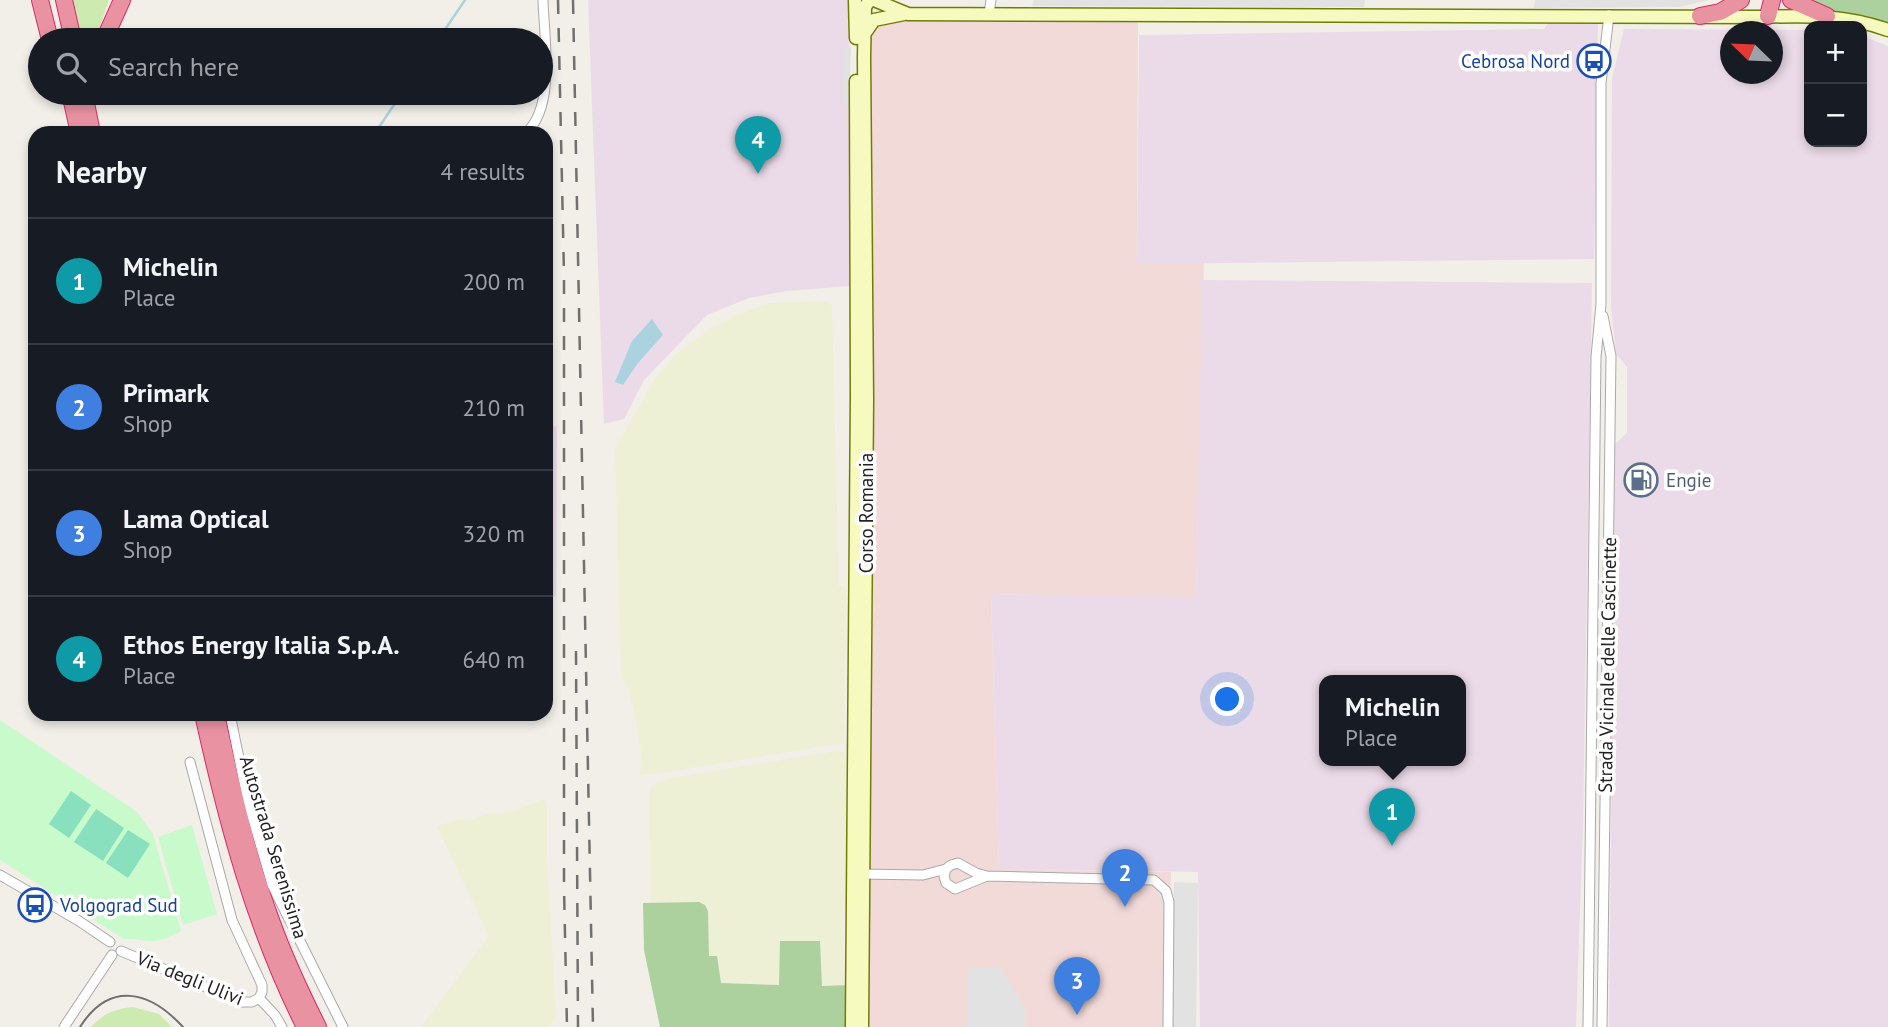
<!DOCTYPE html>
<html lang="en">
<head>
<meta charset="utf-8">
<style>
  body { margin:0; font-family:"PT Sans",sans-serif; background:#20242c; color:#f1f3f6 }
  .controls { position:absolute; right:21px; top:21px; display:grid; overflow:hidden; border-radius:14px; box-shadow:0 4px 10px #0003 }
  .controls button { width:63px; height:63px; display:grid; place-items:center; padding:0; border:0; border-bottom:2px solid #363941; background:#171b24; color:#f1f3f6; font:35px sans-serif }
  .compass { position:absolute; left:1720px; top:21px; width:63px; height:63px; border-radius:50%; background:#171b24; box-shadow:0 4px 10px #0003; rotate:293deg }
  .you { position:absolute; left:1228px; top:700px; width:24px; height:24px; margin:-18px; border:5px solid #fff; border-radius:50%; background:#1a73e8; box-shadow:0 0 0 10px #1a73e833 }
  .badge { display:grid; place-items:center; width:46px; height:46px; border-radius:50%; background:#d40000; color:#fff; font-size:23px; font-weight:700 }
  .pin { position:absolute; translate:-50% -58px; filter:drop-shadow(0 2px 4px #0008) }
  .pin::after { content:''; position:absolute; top:37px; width:24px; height:21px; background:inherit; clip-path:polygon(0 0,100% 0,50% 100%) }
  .popup { position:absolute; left:1319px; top:675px; width:147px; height:91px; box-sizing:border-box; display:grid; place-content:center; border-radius:14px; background:#171b24; filter:drop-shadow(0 2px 5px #0005); font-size:23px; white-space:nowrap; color:#9ea1a6 }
  .popup b { font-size:26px; color:#f1f3f6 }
  .popup::after { content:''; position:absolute; left:50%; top:100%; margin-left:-14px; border:14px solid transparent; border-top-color:#171b24 }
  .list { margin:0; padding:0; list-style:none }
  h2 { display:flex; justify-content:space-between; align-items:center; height:91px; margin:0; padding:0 28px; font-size:30px }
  h2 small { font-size:23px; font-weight:400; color:#9ea1a6 }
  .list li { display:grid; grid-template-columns:46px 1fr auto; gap:21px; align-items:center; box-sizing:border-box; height:126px; padding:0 28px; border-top:2px solid #363941 }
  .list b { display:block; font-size:26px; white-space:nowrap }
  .list p { margin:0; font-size:23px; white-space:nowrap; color:#9ea1a6 }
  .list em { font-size:23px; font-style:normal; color:#9ea1a6 }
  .icon { flex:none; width:38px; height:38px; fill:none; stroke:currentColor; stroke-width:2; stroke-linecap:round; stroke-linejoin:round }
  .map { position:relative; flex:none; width:1888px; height:1027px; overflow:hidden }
  .search { position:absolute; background:#171b24; box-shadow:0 4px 10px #0003; left:28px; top:28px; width:525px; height:77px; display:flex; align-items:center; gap:18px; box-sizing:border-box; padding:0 24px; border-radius:38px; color:#9ea1a6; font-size:26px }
  .panel { position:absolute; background:#171b24; box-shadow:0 4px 10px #0003; left:28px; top:126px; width:525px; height:595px; border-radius:21px }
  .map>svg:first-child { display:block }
  .commercial { fill:#f2dad9 }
  .industrial { fill:#ebdbe8; fill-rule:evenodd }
  .farmland { fill:#eef0d5 }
  .grass { fill:#cdebb0 }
  .forest { fill:#add19e }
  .park { fill:#c8facc }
  .pitch { fill:#88e0be }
  .parking { fill:#e2e2e2 }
  .water { fill:#aad3df }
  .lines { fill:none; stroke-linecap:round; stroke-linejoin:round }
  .stream { stroke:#aad3df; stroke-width:2.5 }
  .street-casing { stroke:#a9a9a9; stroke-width:11 }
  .secondary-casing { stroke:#707d05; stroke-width:15 }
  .highway-casing { stroke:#dc2a67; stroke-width:18 }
  .street { stroke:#fff; stroke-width:9 }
  .secondary { stroke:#f7fabf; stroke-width:12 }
  .highway { stroke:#e892a2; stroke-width:16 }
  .tram { stroke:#707070; stroke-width:2 }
  .rail { stroke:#707070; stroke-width:2.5; stroke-dasharray:14 14; stroke-linecap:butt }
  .labels { text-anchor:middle; stroke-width:7; stroke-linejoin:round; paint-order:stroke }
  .transit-label { font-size:19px; fill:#164399; stroke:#fff; text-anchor:end }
  .service-label { font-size:19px; fill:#4e5e75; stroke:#fff; text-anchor:start }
  .street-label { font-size:19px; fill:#222; stroke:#fff }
</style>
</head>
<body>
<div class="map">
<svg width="1888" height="1027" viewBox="0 0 1888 1027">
  <rect width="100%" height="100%" fill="#f2efe9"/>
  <!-- commercial -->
  <path class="commercial" d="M1138 15 1137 263H1204L1196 598 991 594 999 869 1171 872 1168 1027H862L865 33 874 20Z"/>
  <!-- industrial -->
  <path class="industrial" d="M588 0H849L850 286 787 291 749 298 707 315 644 380 624 419 604 424Z
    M1598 22 1594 259 1137 264 1139 35 1544 29 1548 23Z
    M1624 29 1809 30V142H1862V36L1888 46V1027H1609L1615 444 1627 433V367L1616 354 1611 306 1612 78ZM1730 32H1772V74H1730Z
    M1202 280 1592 283 1583 823 1576 1027H1200L1198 872 999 869 991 594 1196 597ZM1324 680H1460V760H1324Z
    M546 423 557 427 556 596 546 600Z"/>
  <!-- farmland -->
  <path class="farmland" d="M827 301 832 307 839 586 846 587 844 743 640 776 641 751 636 721 628 688 621 677 615 449 653 381 676 354 705 333 733 316 770 303Z
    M837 751 845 753 847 881 843 930 845 985 822 986 820 942 780 985 721 983 717 957H709L708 911 699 902 651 903 649 792 651 786 668 779Z
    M544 800 547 804V858L556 1016 551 1027H421L489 936 437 827 457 819 471 820 488 814 510 812Z"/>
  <!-- grass -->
  <path class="grass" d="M71 0H109L95 40H80Z
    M133 1007 159 1014 172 1027H91C104 1013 115 1009 133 1007Z"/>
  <!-- forest -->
  <path class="forest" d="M1794 0H1888V25L1851 13 1818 9Z
    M699 902 705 905 708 911 709 956H717L721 983 779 985 780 941H820L822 986 848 985V1027H660L644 950 643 903Z"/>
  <!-- park -->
  <path class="park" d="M0 720 137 812 153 834 181 931C171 936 159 943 147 941 139 940 133 938 124 939L0 860Z
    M192 825 217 914 183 925 158 837Z"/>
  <!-- pitch -->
  <path class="pitch" d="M71 791 91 805 69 838 49 824Z
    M96 809 124 828 103 861 74 842Z
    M128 830 150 844 128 878 106 863Z"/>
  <!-- parking -->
  <path class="parking" d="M1034 0H1365L1364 7 1032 6Z
    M1535 0H1709L1679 7 1534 8Z
    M843 47H851L849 104H842Z
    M1174 882 1198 883 1196 1027H1172Z
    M968 967 1000 968 1025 1007V1027H968Z"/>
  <!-- water -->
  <path class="water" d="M652 319 663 335 638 363 623 385 615 382 632 341Z"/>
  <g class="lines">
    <!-- stream -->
    <path class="stream" d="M438 40 465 0
      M375 133 402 93"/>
    <defs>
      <path id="street" d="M989 14 991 0
        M526 133C556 106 544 38 543 0
        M230 714 248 803 272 885 343 1027
        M190 762 232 920 262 985V992L259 998
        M946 869 944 876 946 883 955 889 987 876
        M860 874 923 875 946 869 951 865 958 863 976 873 987 876 1154 880 1166 891 1169 902 1168 1027
        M0 875 79 921 110 942
        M121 951 241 1002H252L259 998
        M259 998 275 1015 282 1027
        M64 1027 112 955
        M1588 1027 1596 357 1601 304V83L1609 15
        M1602 1027 1611 356 1603 316"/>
      <path id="secondary" d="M855 0 856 38
        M874 0 908 14 1762 17C1805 15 1847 15 1888 30
        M865 33 874 20 904 14
        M852 1027 857 395 856 81
        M862 1027 867 399 864 58 865 7 869 1"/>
      <path id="highway" d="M40 0 50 40
        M64 0 73 40
        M1791 0 1827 16
        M1700 16 1720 12 1741 0
        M1768 16 1772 0
        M104 40 122 0
        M70 93 79 133
        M84 93 92 133
        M203 714C227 823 255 928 305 1027
        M216 714C231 784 247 856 272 923 285 959 301 993 318 1027"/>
    </defs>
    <!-- street casing -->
    <use href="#street" class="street-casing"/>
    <!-- secondary casing -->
    <use href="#secondary" class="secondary-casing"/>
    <!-- highway casing -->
    <use href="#highway" class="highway-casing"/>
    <!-- street -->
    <use href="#street" class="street"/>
    <!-- secondary -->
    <use href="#secondary" class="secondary"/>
    <!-- highway -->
    <use href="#highway" class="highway"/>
    <!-- tram -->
    <path class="tram" d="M80 1027C110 980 150 991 183 1027"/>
    <!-- rail -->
    <path class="rail" d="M558 0 564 274V888L567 1027
      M573 0 593 1027
      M576 651 578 1027"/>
  </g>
  <!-- icons -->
  <defs>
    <symbol id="bus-ring" viewBox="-11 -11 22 22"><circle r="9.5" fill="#fff" stroke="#1a4fb4" stroke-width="1.5"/><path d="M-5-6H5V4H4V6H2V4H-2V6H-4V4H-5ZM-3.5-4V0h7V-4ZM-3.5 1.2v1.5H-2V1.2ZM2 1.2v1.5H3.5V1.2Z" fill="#1a4fb4"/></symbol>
    <symbol id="fuel-ring" viewBox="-11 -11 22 22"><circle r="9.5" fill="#fff" stroke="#5c6f8a" stroke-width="1.5"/><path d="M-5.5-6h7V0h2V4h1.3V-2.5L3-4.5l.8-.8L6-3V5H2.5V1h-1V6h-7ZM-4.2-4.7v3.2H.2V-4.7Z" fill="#5c6f8a"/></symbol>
  </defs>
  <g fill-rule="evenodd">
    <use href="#bus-ring" x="1575" y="42" width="38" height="38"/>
    <use href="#fuel-ring" x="1622" y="461" width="38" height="38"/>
    <use href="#bus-ring" x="16" y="886" width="38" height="38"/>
  </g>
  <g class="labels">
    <!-- transit labels -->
    <g class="transit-label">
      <text x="1570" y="68">Cebrosa Nord</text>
      <text x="60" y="912" text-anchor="start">Volgograd Sud</text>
    </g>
    <!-- service labels -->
    <g class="service-label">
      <text x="1666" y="487">Engie</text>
    </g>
    <!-- street labels -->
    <g class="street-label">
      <text transform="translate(866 513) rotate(-90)" y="7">Corso Romania</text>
      <text transform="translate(1607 665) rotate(-89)" y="7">Strada Vicinale delle Cascinette</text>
      <text transform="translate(274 847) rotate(73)" y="7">Autostrada Serenissima</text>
      <text transform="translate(190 978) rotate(22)" y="7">Via degli Ulivi</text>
    </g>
  </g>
</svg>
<div class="controls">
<button>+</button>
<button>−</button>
</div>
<svg class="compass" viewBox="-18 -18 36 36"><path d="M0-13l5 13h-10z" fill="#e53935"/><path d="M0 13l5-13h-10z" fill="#9ea1a6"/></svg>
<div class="you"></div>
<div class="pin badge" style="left:1392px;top:846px;background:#0f9aa8">1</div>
<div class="popup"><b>Michelin</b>Place</div>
<div class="pin badge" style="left:1125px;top:907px;background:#3f7fe0">2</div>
<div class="pin badge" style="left:1077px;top:1015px;background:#3f7fe0">3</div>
<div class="pin badge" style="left:758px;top:174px;background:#0f9aa8">4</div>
<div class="search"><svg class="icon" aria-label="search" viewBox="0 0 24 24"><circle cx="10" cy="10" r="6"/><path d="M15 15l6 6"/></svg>Search here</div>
<section class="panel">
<h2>Nearby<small>4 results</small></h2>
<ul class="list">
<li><span class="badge" style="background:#0f9aa8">1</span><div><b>Michelin</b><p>Place</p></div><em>200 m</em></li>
<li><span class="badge" style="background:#3f7fe0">2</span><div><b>Primark</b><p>Shop</p></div><em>210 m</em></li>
<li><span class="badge" style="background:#3f7fe0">3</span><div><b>Lama Optical</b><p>Shop</p></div><em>320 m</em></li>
<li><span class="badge" style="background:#0f9aa8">4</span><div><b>Ethos Energy Italia S.p.A.</b><p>Place</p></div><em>640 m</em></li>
</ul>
</section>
</div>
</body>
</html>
